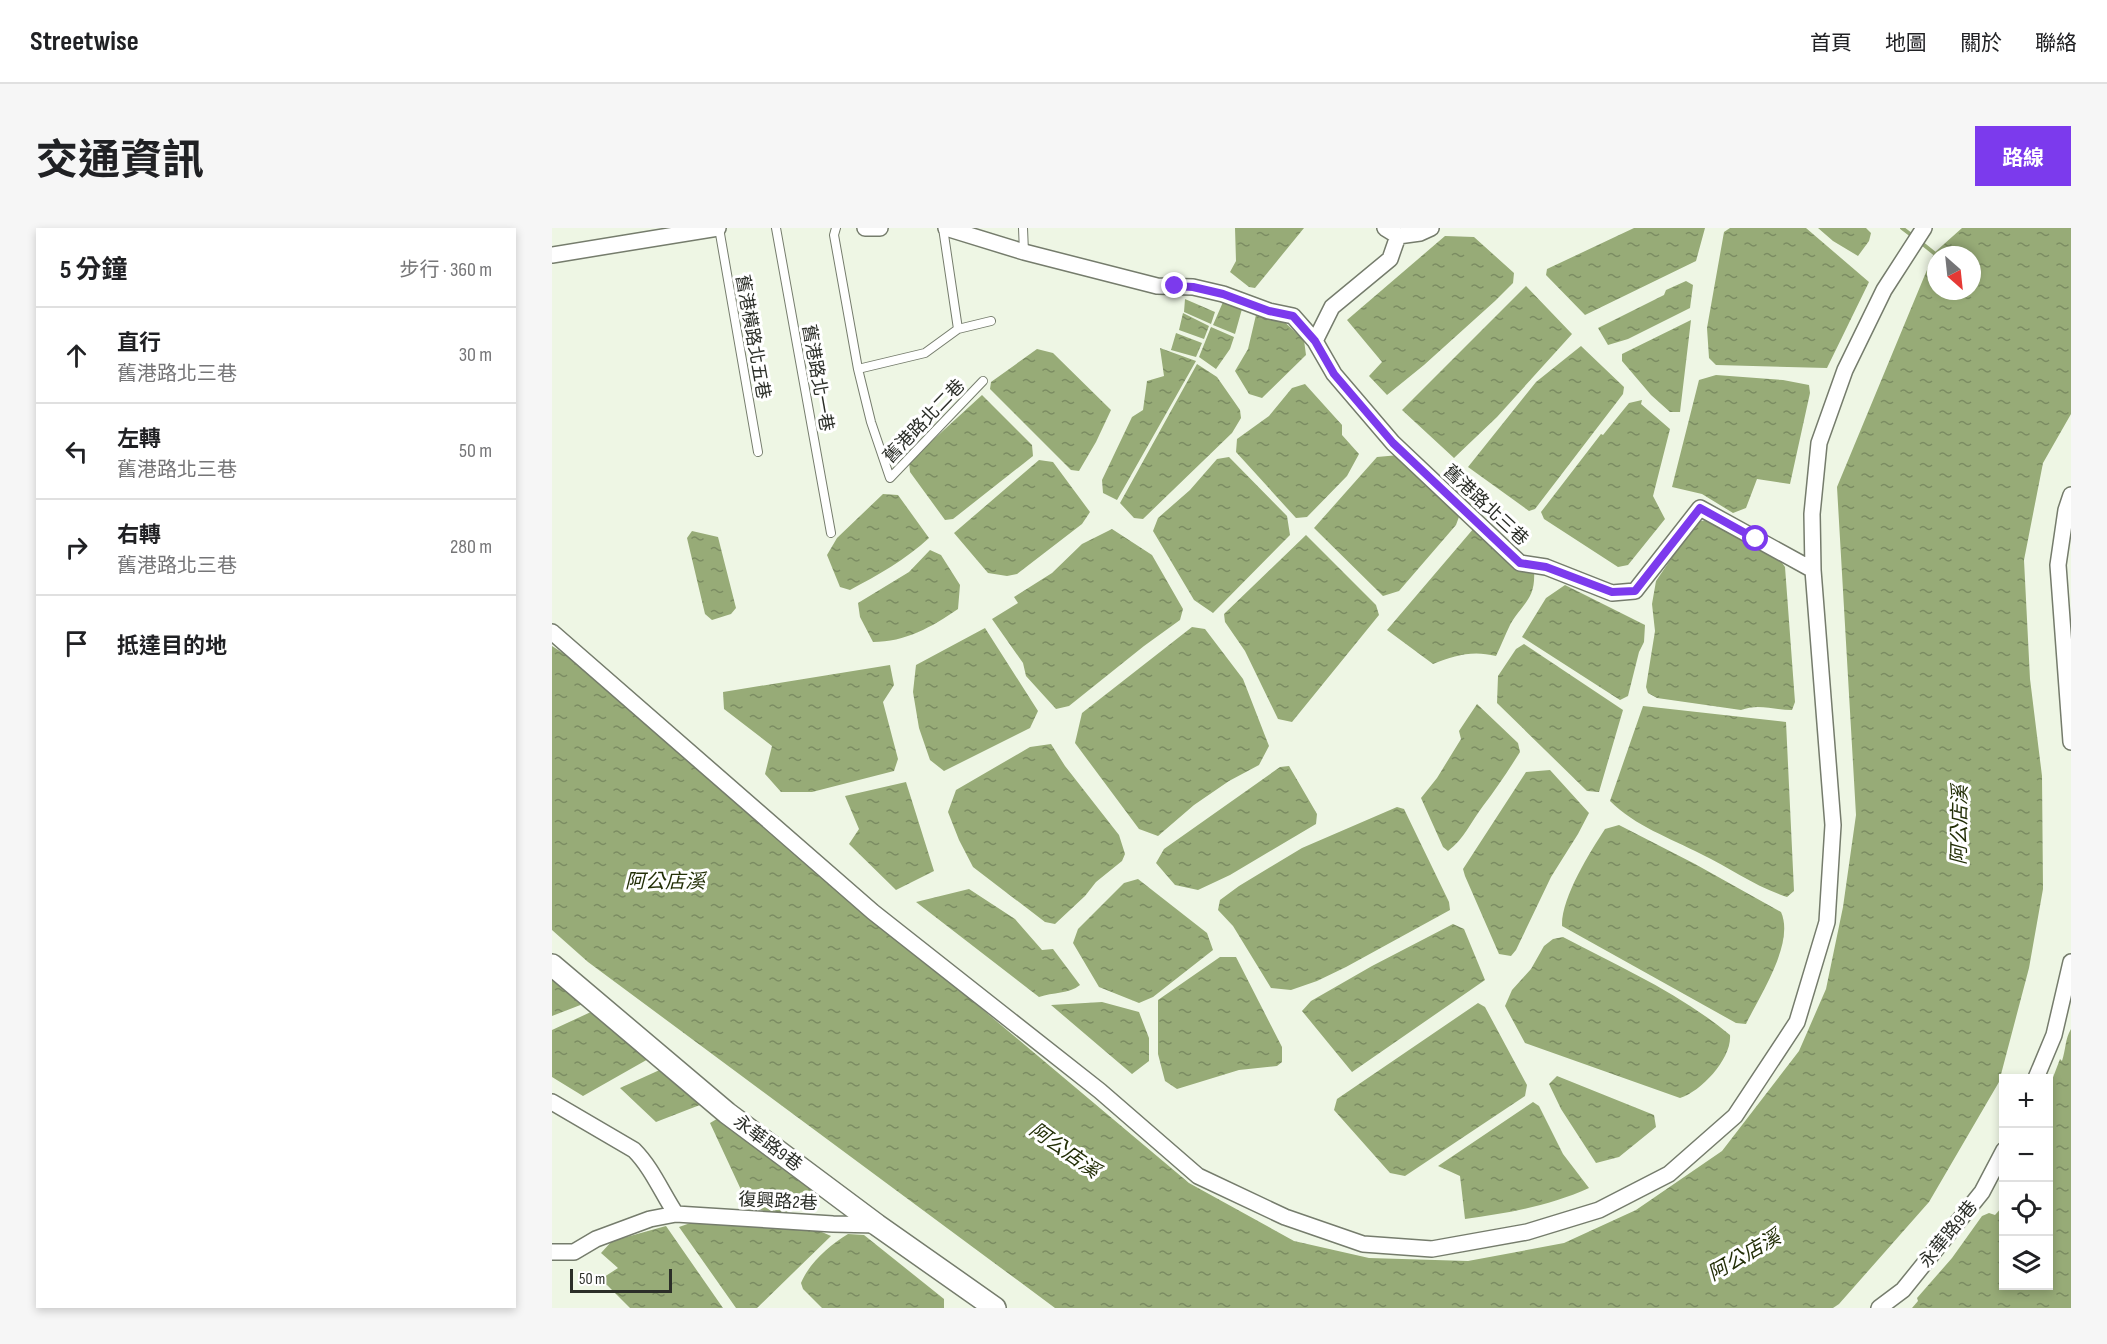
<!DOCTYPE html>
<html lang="zh-TW">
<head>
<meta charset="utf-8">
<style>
  body { margin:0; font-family:"Sofia Sans Condensed","Noto Sans TC",sans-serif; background:#f6f6f6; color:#202124 }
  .controls { position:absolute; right:18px; bottom:18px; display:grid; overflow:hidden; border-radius:0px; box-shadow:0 3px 9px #0003 }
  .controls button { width:54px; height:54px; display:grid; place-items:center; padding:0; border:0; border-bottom:2px solid #e0e0e0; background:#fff; color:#202124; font:30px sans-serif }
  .compass { position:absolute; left:1375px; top:18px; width:54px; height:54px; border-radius:50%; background:#fff; box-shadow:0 3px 9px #0003; rotate:153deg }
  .scale { position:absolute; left:18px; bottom:15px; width:102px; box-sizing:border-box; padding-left:6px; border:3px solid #2b2e28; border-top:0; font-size:16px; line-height:21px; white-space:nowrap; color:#2b2e28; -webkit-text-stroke:4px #fff; paint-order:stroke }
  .stop { position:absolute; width:18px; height:18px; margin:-14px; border:4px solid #7c3aed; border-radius:50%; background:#fff }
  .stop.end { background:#7c3aed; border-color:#fff; box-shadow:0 2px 6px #0008 }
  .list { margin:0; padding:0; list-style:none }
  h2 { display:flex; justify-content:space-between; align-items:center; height:78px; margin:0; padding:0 24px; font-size:26px }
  h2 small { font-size:20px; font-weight:400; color:#757577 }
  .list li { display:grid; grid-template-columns:39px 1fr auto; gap:18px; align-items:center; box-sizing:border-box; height:96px; padding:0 24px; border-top:2px solid #e0e0e0 }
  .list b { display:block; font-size:22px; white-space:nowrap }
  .list p { margin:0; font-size:20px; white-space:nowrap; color:#757577 }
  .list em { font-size:20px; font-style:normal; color:#757577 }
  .icon { flex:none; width:33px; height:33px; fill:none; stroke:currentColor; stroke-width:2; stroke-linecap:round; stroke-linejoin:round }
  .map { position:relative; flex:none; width:1519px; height:1080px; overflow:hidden; border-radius:0px }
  header { display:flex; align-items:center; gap:36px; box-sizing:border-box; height:84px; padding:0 30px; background:#fff; border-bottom:2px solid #e0e0e0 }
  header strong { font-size:28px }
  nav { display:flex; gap:33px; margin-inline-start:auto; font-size:21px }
  .intro { display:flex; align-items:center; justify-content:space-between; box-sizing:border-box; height:144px; padding:0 36px }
  h1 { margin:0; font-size:42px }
  .button { padding:15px 27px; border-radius:0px; background:#7c3aed; color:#fff; font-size:21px; font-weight:700 }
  main { display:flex; gap:36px; padding:0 36px }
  aside { flex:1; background:#fff; border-radius:0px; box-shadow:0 3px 9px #0003 }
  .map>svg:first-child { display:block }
  .water { fill:url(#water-ripples); fill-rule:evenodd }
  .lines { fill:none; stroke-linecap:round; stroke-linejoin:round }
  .stream { stroke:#97ab77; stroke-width:4 }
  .lane-casing { stroke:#757c6c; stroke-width:10 }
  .street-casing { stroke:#757c6c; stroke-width:18 }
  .secondary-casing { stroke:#757c6c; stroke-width:24 }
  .lane { stroke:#fff; stroke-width:8 }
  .street { stroke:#fff; stroke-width:15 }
  .secondary { stroke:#fff; stroke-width:21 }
  .route { stroke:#7c3aed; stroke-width:8 }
  .labels { text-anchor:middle; stroke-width:6; stroke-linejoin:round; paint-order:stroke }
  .street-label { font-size:18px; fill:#2b2e28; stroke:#fff }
  .water-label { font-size:20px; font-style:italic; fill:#232f07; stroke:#fff }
</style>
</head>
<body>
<header>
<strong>Streetwise</strong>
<nav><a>首頁</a><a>地圖</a><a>關於</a><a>聯絡</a></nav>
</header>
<div class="intro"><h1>交通資訊</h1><a class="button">路線</a></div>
<main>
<aside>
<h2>5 分鐘<small>步行 · 360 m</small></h2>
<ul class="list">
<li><svg class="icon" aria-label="ahead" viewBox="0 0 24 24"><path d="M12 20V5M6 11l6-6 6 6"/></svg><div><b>直行</b><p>舊港路北三巷</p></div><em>30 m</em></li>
<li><svg class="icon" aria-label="left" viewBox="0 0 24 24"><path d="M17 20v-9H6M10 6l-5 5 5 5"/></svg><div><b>左轉</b><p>舊港路北三巷</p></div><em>50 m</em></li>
<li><svg class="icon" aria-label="right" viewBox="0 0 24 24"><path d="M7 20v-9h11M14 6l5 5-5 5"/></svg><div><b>右轉</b><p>舊港路北三巷</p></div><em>280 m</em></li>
<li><svg class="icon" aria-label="arrive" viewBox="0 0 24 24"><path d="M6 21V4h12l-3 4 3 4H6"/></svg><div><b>抵達目的地</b></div></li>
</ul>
</aside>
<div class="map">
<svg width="1519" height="1080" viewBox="0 0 1519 1080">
  <defs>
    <pattern id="water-ripples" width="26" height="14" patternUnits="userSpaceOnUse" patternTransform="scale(1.5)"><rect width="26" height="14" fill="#97ab77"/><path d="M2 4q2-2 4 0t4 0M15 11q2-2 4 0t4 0" fill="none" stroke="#7b8c62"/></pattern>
  </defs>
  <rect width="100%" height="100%" fill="#eef6e4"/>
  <!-- water -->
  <path class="water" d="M683 0H752L703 60 697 59 678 44 684 33Z
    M1082 0H1153L1144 33 1033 87 994 47 995 41Z
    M1178 0H1254L1317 54 1275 140 1164 137 1157 130 1155 100 1172 4Z
    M1266 0H1314L1319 5 1317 13 1306 28 1281 13Z
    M1410 0H1519V186L1491 235 1472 332 1478 451 1490 548 1491 661 1477 740 1447 854 1377 974 1287 1076 1281 1080H503L36 734 0 702V418L28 436 336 702 637 955 742 1013 817 1030 916 1033 1012 1015 1084 982 1170 923 1247 823 1274 761 1291 679 1304 587 1285 259 1382 25ZM1384 27H1420V63H1384Z
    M893 8 922 9 962 45 961 55 943 73 872 137 835 167 817 148 830 134 795 92Z
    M1134 53 1141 57 1138 80 1076 111 1056 117 1046 100 1112 67 1114 62Z
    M974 58 1020 106 945 189 902 230 850 182Z
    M633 71 663 84 659 96 632 84Z
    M671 74H677L690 81 683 106 661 97Z
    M631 85 657 98 652 111 627 102Z
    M704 87 726 88 752 112 754 127 710 170 697 166 683 143 696 121Z
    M1139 92 1128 184H1118L1099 167 1070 133V126Z
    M659 99 682 109 678 121 664 141 647 129Z
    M624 105 650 115 644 129 619 122Z
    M1029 118 1072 159 1071 166 983 281 977 283 916 239 984 154Z
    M608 120 644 133 565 272 551 265 550 252 580 189 591 182 595 153 612 148Z
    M485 121 501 125 559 182 544 214 527 243 519 242 438 161 439 154Z
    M645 136 665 149 688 182 689 190 680 205 591 291 582 290 568 275Z
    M1164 147 1231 152 1257 157 1258 165 1238 256 1205 251 1194 280 1181 285 1150 266 1120 259 1147 152Z
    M753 156 790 197V207L807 226 795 248 755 289 744 290 684 224 685 211 717 188 740 160Z
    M430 167 480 217 481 228 401 291 393 292 358 244 357 234Z
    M1090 172 1089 176 1118 201 1101 268 1113 291 1076 337 1066 339 992 291 989 284 1049 206 1051 207 1077 175Z
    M847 227 908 286 904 297 847 363 831 368 762 300 825 229Z
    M677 229 735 288 738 307 661 385 642 372 601 303 606 290 638 262 665 231Z
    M487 232 501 234 538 284 530 296 465 346 455 348 436 345 402 305Z
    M331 266 346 267 377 310C353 332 326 347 298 362L288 359 275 327 285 310Z
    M1155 292 1226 329 1233 339 1243 474 1240 482C1222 482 1206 475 1189 482L1105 470 1096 465 1094 459 1103 403 1100 376 1104 353 1144 294Z
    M922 300 982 342C984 372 971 374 958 397 953 407 949 418 944 428 921 422 903 427 881 436L835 402Z
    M560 301 600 327 631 381 628 392 592 418 517 478 504 481 474 448 471 435 440 391 466 375 462 369 500 345 530 316Z
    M140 303 166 309 184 380 179 386 160 392 153 386 135 310Z
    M754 307 824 377 827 387 740 494 726 491 693 423 673 394 672 386Z
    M378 322 389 327 408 357 406 381C380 399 353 414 321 414L308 389 306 375 357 344Z
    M1013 357 1093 397 1092 414 1087 424 1076 468 1068 472 970 409 994 370Z
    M640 399 653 401 691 451 717 518 707 537 677 553 642 577 606 608 587 601 523 515 530 485Z
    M433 400 486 483 478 500 392 543 378 532 367 500 361 464 364 437Z
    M972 416 1071 482 1047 564 1035 563 945 475 946 448 964 421Z
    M338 437 342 457 331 474 346 531 342 543 260 564H229L213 546 220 518 172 481 171 464Z
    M925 476 966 515 968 524C956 543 944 561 931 578 919 594 912 611 896 623L891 619 869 570 885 550 909 511 907 503Z
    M1091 478 1234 494 1242 663 1235 669C1204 659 1178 640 1149 626 1118 610 1083 598 1058 573Z
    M499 516 513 538 567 607 573 626 570 633 544 654 533 668 503 696 493 694 421 639 407 612 396 584 404 562 478 519Z
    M737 538 765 586 764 596 678 647 646 662 623 657 604 635 612 621 728 539Z
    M998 542 1037 585 1026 606 999 649 964 722 959 728 947 726 913 648 911 641 974 544Z
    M354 554 382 643 344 662 297 616 307 601 293 568Z
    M845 579 852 581 897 674 898 682 794 739 765 753 739 762 719 760 681 698 666 682 668 672 687 658 750 620Z
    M1067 597 1143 636 1229 684C1243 715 1208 767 1194 796L1184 795 1010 698C1009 670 1038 624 1053 601Z
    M586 651 655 705 661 722 601 769 587 775 547 759 521 715 526 701 572 655Z
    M417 661 463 691 490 722 501 721 528 757C517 766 501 764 487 769L364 674Z
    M901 696 912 701 933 752 800 844 750 783 759 773 820 738Z
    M1011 709C1068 739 1129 766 1178 807 1180 830 1150 863 1128 870L973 815 953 778 960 762 979 741 992 718 1001 711Z
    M668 729H684L730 819V834L725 838 687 842 625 861 613 853 606 826V772Z
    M0 747 31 776 0 788Z
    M550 774 587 784 597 810V833L580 846 499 777Z
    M926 775 933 779 975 857 973 868 853 948 838 945 782 882 785 871Z
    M41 783 98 830 31 868 0 849V802Z
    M1519 801V1080H1360L1366 1073 1365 1070 1400 1030 1430 988 1437 985 1443 987 1451 978 1452 1058H1496L1497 860 1508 831 1510 833C1514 821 1513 811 1519 801Z
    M112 840 153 875 104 894 68 860Z
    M1005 848 1102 887 1104 899 1067 929 1044 935 1009 881 997 856Z
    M981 874 987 878 1011 926 1037 960C997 978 956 985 913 991L908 948 886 938Z
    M175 885 260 963 231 988 197 979 158 895Z
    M144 993H190L216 1000 263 1001 279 1008 205 1080H184L127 999Z
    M114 998 171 1080H78L49 1051 66 1040 49 1025 60 1013Z
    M296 1006 312 1007 392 1071V1080H270L251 1061 249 1055C257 1035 278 1017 296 1006Z"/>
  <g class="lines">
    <!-- stream -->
    <path class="stream" d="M1350 0 1362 9
      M1367 13 1382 25"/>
    <defs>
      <path id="lane" d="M167 0 206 224
        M224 0 279 305
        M284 0 282 7 306 141 319 194 338 250 431 153
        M391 0 406 101
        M471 0 472 24
        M306 141 373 125 406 101 439 93"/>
      <path id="street" d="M313 0H328
        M394 0 472 24 605 58 641 59 671 66 717 83 741 88 763 113
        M833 0 846 8 868 5 879 0
        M846 8 838 31 780 79 763 113 782 146 841 215 968 335 994 339 1060 365 1083 363 1148 280 1261 342
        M0 27 166 0
        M1519 267 1514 282 1506 337 1519 514
        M0 404 321 684 548 863 646 948 733 989 811 1016 880 1021 975 1004 1047 982 1117 946 1183 888 1245 794 1275 694 1281 597 1261 342 1260 286 1267 215 1293 142 1332 62 1372 0
        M1484 850 1502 807 1519 734
        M0 874 82 922C100 940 110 965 124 986
        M0 1024H22L44 1011 98 991 124 986 281 996 325 997
        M1327 1080 1351 1062 1430 964 1452 922"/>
      <path id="secondary" d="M0 737 175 885 325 997 443 1080"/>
    </defs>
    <!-- lane casing -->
    <use href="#lane" class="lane-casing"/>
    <!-- street casing -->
    <use href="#street" class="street-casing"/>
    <!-- secondary casing -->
    <use href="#secondary" class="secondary-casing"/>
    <!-- lane -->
    <use href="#lane" class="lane"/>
    <!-- street -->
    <use href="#street" class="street"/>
    <!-- secondary -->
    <use href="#secondary" class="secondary"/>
  </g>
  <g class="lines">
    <!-- route -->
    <path class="route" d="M623 58 641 59 671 66 717 83 741 88 763 113 782 146 841 215 968 335 994 339 1060 364 1083 363 1148 280 1204 311"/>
  </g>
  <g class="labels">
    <!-- street labels -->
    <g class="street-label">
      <text transform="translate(201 109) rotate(80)" y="6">舊港橫路北五巷</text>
      <text transform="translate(266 150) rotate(80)" y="6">舊港路北一巷</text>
      <text transform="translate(372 193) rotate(-46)" y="6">舊港路北二巷</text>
      <text transform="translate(934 277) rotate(43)" y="6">舊港路北三巷</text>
      <text transform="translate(216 915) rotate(37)" y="6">永華路9巷</text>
      <text transform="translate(226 973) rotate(3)" y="6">復興路2巷</text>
      <text transform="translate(1396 1006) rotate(-51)" y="6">永華路9巷</text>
    </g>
    <!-- water labels -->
    <g class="water-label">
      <text transform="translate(1407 597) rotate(-89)" y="7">阿公店溪</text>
      <text x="113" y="660">阿公店溪</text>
      <text transform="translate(513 922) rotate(35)" y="7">阿公店溪</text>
      <text transform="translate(1192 1027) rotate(-30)" y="7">阿公店溪</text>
    </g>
  </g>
</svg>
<div class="controls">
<button>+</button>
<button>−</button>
<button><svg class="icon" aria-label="locate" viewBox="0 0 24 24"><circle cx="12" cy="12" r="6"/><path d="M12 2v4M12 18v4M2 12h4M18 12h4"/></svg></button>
<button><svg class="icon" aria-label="layers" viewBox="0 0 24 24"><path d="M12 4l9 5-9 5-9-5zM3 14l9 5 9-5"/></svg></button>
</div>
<svg class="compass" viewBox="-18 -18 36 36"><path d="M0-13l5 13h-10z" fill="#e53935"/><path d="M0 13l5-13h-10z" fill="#757577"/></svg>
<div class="scale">50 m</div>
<div class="stop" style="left:1204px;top:311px"></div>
<div class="stop end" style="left:623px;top:58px"></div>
</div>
</main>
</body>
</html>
